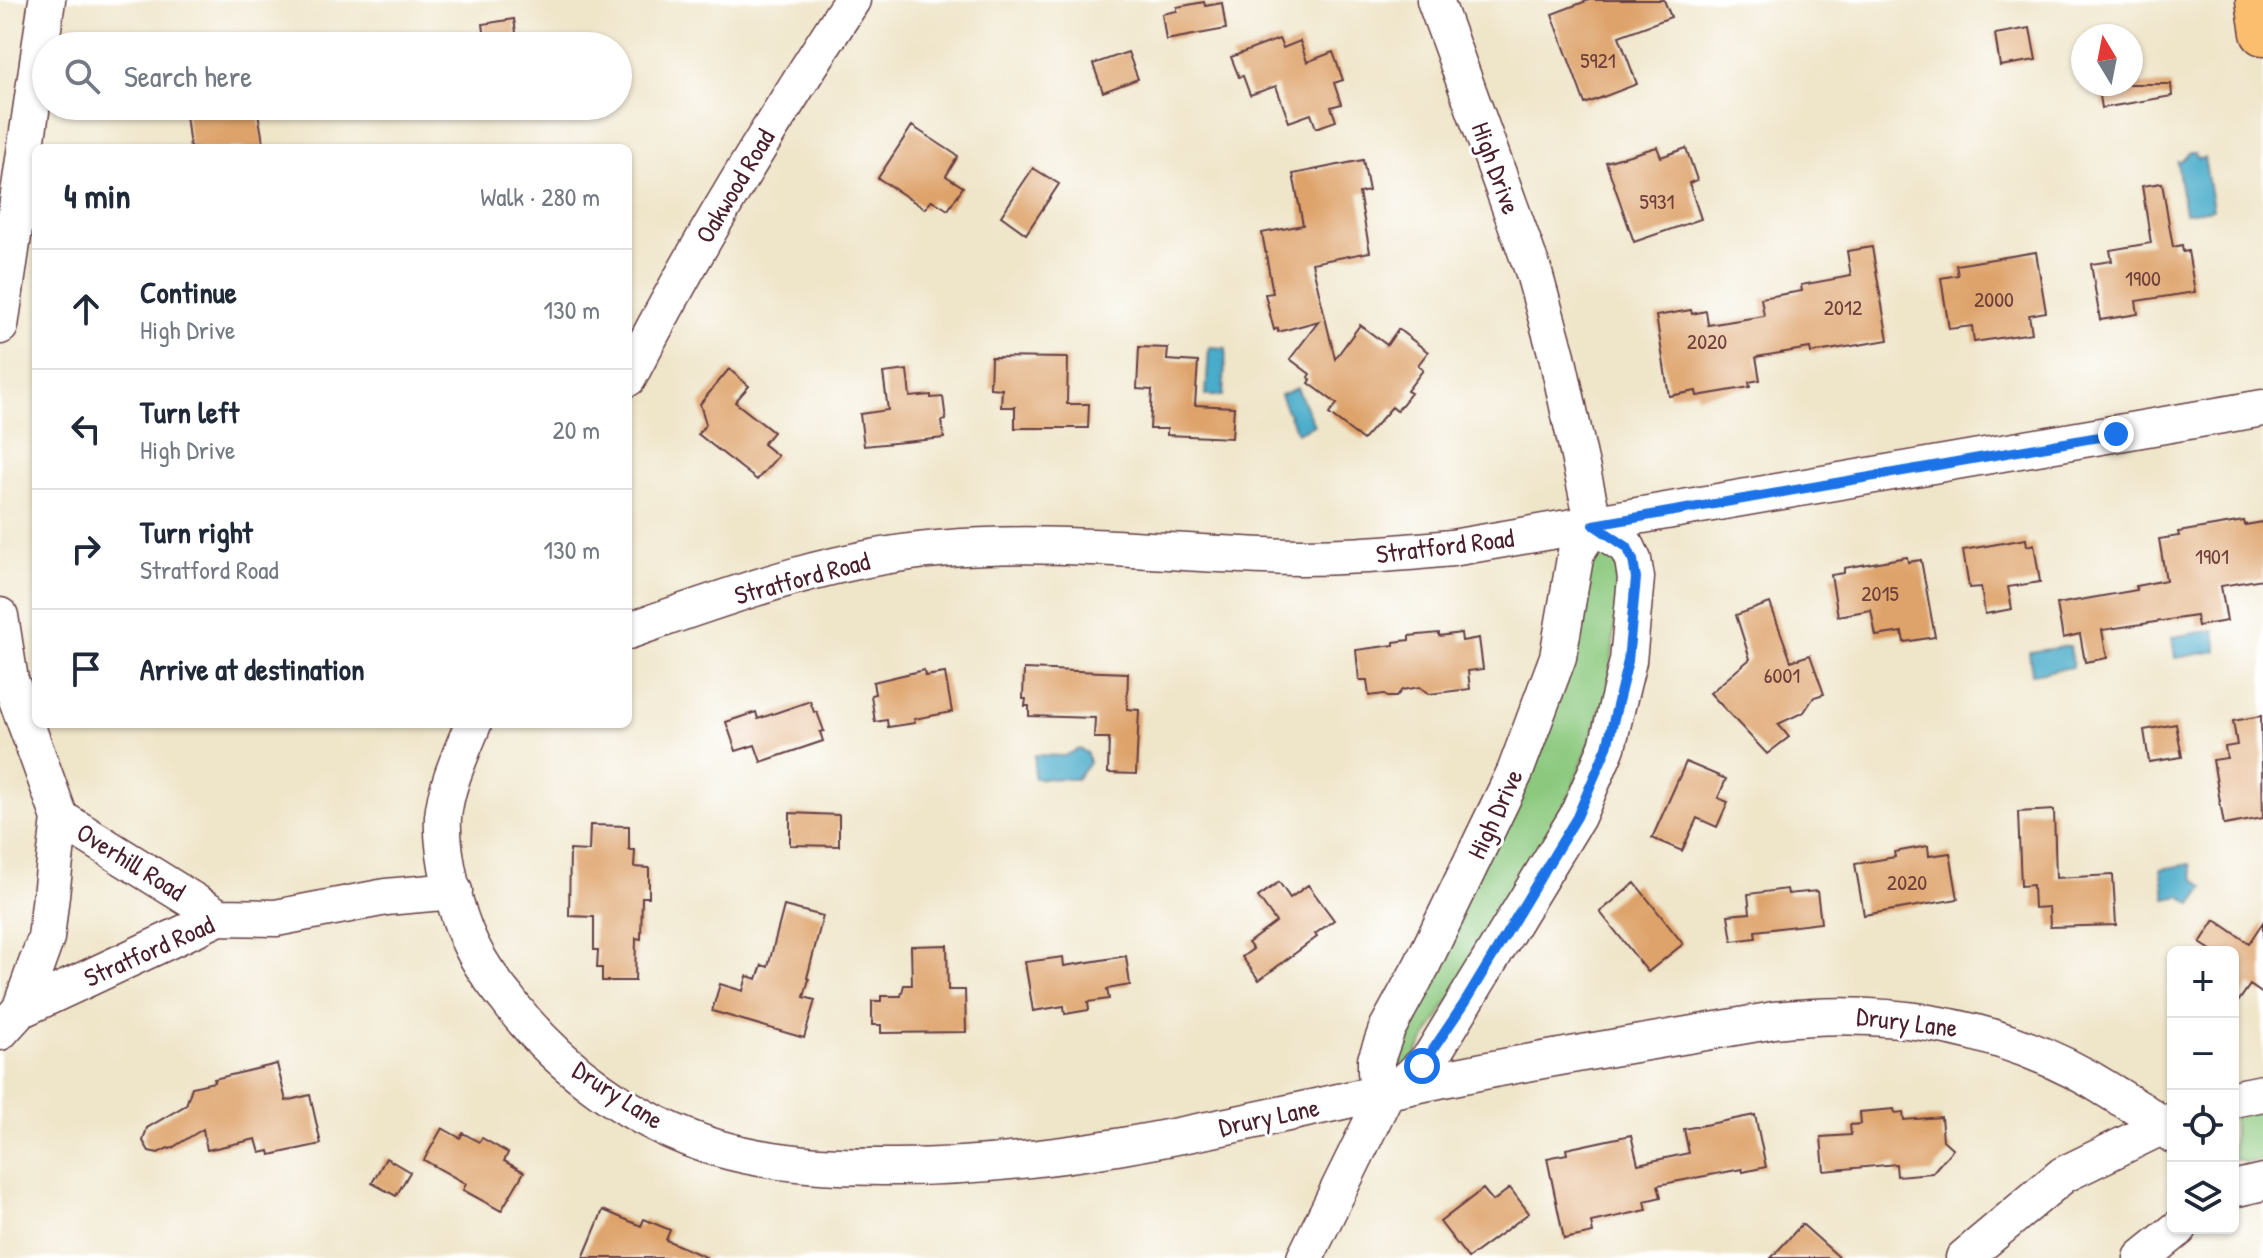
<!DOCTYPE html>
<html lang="en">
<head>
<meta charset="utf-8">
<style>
  body { margin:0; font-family:"Patrick Hand",sans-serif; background:#f2f2f3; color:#1f2937 }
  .controls { position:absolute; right:24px; bottom:24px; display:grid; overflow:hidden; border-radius:12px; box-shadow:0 2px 6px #0004 }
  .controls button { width:72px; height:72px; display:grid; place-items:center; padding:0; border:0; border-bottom:2px solid #e0e1e3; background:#fff; color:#1f2937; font:40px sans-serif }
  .compass { position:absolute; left:2071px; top:24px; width:72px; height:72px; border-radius:50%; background:#fff; box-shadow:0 2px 6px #0004; rotate:350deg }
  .stop { position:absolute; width:24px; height:24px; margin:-18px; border:6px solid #1a73e8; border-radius:50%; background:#fff }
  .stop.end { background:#1a73e8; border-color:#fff; box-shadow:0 2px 8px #0008 }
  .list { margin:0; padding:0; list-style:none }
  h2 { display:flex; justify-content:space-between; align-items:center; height:104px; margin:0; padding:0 32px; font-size:34px }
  h2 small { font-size:26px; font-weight:400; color:#747a83 }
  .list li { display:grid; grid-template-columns:52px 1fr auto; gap:24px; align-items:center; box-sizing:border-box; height:120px; padding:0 32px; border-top:2px solid #e0e1e3 }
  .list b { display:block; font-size:30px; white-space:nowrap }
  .list p { margin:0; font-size:26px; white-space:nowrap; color:#747a83 }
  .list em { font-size:26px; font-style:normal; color:#747a83 }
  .icon { flex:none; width:44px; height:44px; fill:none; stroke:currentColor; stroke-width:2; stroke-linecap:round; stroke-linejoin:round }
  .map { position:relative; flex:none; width:2263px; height:1258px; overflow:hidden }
  .search { position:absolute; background:#fff; box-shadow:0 2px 6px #0004; left:32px; top:32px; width:600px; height:88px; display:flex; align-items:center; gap:20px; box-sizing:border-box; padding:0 28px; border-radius:44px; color:#747a83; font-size:30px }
  .panel { position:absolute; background:#fff; box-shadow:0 2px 6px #0004; left:32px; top:144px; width:600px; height:584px; border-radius:12px }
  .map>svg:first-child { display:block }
  .green { fill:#8cc97f; stroke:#6b7455; stroke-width:2 }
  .water { fill:#4aacca; stroke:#4a667a; stroke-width:2 }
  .building { fill:#dea36a }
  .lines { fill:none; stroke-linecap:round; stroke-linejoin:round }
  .minor-casing { stroke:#633d43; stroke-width:39 }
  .major-casing { stroke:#633d43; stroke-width:47 }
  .minor { stroke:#fff; stroke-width:36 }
  .major { stroke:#fbbd6e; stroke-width:44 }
  .route { stroke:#1a73e8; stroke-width:10 }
  .labels { text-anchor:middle; stroke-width:6; stroke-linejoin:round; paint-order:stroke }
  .number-label { font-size:22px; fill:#6f403b }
  .street-label { font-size:26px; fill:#4a1f2b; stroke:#fff }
</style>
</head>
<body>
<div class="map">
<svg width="2263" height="1258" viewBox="0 0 2263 1258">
  <rect width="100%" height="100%" fill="#fff"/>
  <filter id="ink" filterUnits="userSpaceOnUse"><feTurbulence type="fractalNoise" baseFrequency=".0125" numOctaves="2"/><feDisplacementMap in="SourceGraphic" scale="16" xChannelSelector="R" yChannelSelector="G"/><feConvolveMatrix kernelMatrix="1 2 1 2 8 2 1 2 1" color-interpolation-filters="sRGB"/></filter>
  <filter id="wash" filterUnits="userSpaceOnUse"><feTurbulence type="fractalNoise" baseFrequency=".006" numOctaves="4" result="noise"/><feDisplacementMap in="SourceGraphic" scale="32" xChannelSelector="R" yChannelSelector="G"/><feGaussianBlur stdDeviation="1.8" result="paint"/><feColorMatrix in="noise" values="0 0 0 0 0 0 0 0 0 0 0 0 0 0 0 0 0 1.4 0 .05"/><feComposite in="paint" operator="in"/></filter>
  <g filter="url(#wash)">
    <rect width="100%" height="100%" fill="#efe5c9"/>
    <!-- green -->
    <path class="green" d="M1605 552 1610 554 1620 568 1609 689 1564 813 1409 1065 1396 1072 1387 1061 1592 555Z
      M2263 1105V1160L2246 1163 2233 1158V1112Z"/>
    <!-- water -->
    <path class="water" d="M2189 153H2194L2198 159 2204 158 2213 209 2185 213 2177 162 2182 161Z
      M1209 347 1226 348 1223 396H1206Z
      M1297 388 1314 425 1297 433 1280 395Z
      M2214 630 2217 651 2175 658 2172 637Z
      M2070 646 2073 667 2032 674 2029 652Z
      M1079 749 1087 753 1089 763 1076 779 1034 778 1035 755 1064 756Z
      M2190 864 2193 878 2204 887 2192 904 2181 896 2166 899 2161 869Z"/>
    <g id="blocks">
      <!-- building -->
      <path class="building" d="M1589 0H1664L1671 17 1619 36 1637 84 1585 104 1552 14Z
        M1204 2 1205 6 1222 3 1226 29 1166 40 1162 14 1177 11V7Z
        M514 19 518 46H486L483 24Z
        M2030 28 2036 60 2000 66 1995 34Z
        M1279 39 1283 48 1300 41 1307 62 1333 52 1343 80 1334 83 1341 104 1331 107 1336 121 1316 128 1311 114 1289 122 1276 86 1250 95 1243 76 1239 77 1231 57Z
        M1128 52 1138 79 1103 92 1093 64Z
        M2098 84H2171L2172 96 2102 108Z
        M185 106H257L264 148H190Z
        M912 126 958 156 946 176 963 187 948 210 932 200 925 209 878 178Z
        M1657 147 1661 157 1686 148 1697 180 1689 183 1701 219 1634 242 1606 162Z
        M1363 160 1369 191 1359 193 1370 252 1312 263 1335 359 1360 325 1387 345 1398 329 1428 352 1418 365 1423 370 1407 391 1411 393 1397 411 1392 407 1363 440 1329 414 1337 404 1309 383 1311 380 1308 377 1310 374 1290 359 1319 321 1278 332V328L1274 330 1265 294 1273 293 1262 233 1303 225 1293 174Z
        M1033 168 1059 184 1026 234 1001 216Z
        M2162 183 2173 247 2182 245 2183 252 2188 251 2195 292 2136 301 2138 314 2100 320 2091 264 2112 261 2110 250 2151 243 2142 186Z
        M1872 247 1888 340 1811 353 1810 348 1756 357 1760 380 1749 382 1750 387 1697 396 1696 391 1669 396 1656 316 1691 310 1692 314 1706 311 1708 325 1764 316 1761 298 1802 291 1801 285 1851 276 1847 251Z
        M2036 252 2046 312 2029 315 2032 333 1974 342 1972 326 1949 329 1941 278 1958 275 1956 265Z
        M1139 347 1168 348 1167 360 1198 362 1195 405 1234 407 1232 438 1167 435V429H1150L1152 390 1137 389Z
        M991 357 1068 358 1067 404H1089L1088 428H1015V407H1001L1002 389 990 388Z
        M729 369 749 386 735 402 773 432 763 444 778 456 757 480 698 434 706 424 700 404Z
        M907 370 910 397 931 395V398L943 397 946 420 942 421 944 438 864 446 860 414 888 410 883 373Z
        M2244 521 2245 525 2263 522V579L2221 586 2227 621 2198 626 2196 616 2102 630 2107 658 2085 662 2080 634 2063 638 2057 604 2137 590 2136 586 2166 580 2159 539 2179 536 2178 532Z
        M2026 539 2027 546 2034 544 2040 582 2008 587 2012 609 1985 614 1981 587 1969 588 1963 550Z
        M1907 557 1908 562 1921 560 1935 637 1904 642 1902 632 1876 636 1871 610 1838 616 1831 575 1844 573V568Z
        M1770 603 1791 661 1810 655 1824 694 1814 697 1804 712 1778 724 1789 737 1767 754 1710 693 1750 659 1736 615Z
        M1439 633V636L1461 633 1462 641 1479 638 1483 669 1468 671 1470 689 1429 694 1420 687 1402 690 1396 697H1387L1384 694 1369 696 1367 680H1359L1356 650 1394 645V642L1409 640V636Z
        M1024 669 1128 673 1127 709 1139 710 1136 774 1108 773 1109 738H1094L1095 718 1029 716V706H1025L1026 699H1023Z
        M924 670 925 676 945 673 952 712 914 719 915 723 888 727 887 720 875 722 871 695 875 694 873 682Z
        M810 701 814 712H817L824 731 820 732 823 741 761 762 755 745 736 751 726 722 756 712 758 719Z
        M2261 716 2263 818 2224 825 2213 760 2227 758 2225 747 2237 745 2233 721Z
        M2176 724 2182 757 2149 762 2144 730Z
        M1686 762 1726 779 1718 798 1728 802 1717 827 1697 818 1682 851 1652 838Z
        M2054 810 2056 878 2113 875 2116 925 2050 927 2049 907 2034 908 2033 885 2021 886 2018 812Z
        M790 813 839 815V846L790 845Z
        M590 825 629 826V850H635L634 867 649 868V897H642L641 939 636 938 635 981H602V968H597L598 950H594V917L569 916 570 850 589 851Z
        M1928 846 1929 856 1950 853 1958 899 1864 915 1855 864 1895 857 1894 852Z
        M1279 882 1290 898 1308 885 1334 920 1315 934 1317 937 1259 980 1242 957 1253 949 1248 943 1276 922 1258 897Z
        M1635 883 1683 944 1648 972 1600 912Z
        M1787 889 1788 894 1817 891 1821 923 1755 931 1756 938 1732 941 1728 915 1750 913 1748 894Z
        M784 906 823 916 807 978 809 979 804 997 815 1000 804 1038 712 1011 720 984 743 991 747 976 757 979 762 965 768 967Z
        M2215 920 2249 943 2263 922V994L2250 985 2233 1009V952H2214L2200 943Z
        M947 945 948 990H965L966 1032 881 1033V1025H872V1001H881V996H901L904 985H912L911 946Z
        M1126 956 1130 985 1107 989 1109 999 1088 1002 1089 1010 1065 1014 1064 1006 1033 1011 1025 962 1063 957 1064 966Z
        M277 1064 286 1101 310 1095 321 1144 270 1155 269 1151 260 1153 256 1139 207 1150 203 1129 170 1149 168 1148 158 1153 149 1151 143 1141 147 1128 186 1105 192 1087 214 1082V1079Z
        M1894 1109 1895 1113 1903 1112 1904 1120 1941 1117 1943 1140 1953 1149 1932 1173 1897 1176 1896 1164 1824 1171 1821 1137 1851 1135 1850 1125 1861 1124 1860 1112Z
        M1755 1115 1766 1167 1743 1172 1742 1169 1658 1185 1661 1197 1645 1201 1647 1210 1591 1222 1593 1233 1564 1239 1547 1158 1567 1154 1566 1149 1631 1135 1638 1164 1689 1153 1684 1129Z
        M442 1128 460 1138 463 1133 479 1142 482 1138 508 1153 504 1161 524 1172 501 1211 463 1190 466 1184 424 1160Z
        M386 1158 410 1172 396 1196 372 1183Z
        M1510 1188 1529 1213 1468 1258 1440 1222 1483 1189 1493 1201Z
        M603 1210 641 1226 644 1219 670 1230 666 1240 708 1258H583Z
        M1802 1224 1840 1258H1771Z"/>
    </g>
  </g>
  <g filter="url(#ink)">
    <use href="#blocks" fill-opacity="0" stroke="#633d43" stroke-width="2"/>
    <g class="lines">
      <defs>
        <path id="minor" d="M0 326 47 0
          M628 378C695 247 772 123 852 0
          M0 616 10 680 60 818 219 917
          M628 631C729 596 830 558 938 549 1047 539 1156 552 1264 556 1327 559 1389 554 1452 548L2263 408
          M473 724C461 754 446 785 443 817 441 852 455 913 471 945 480 964 493 982 507 999 557 1067 636 1124 717 1148 775 1165 835 1167 895 1167 1081 1167 1263 1117 1444 1079 1553 1056 1664 1040 1774 1020 1895 1007 2010 1027 2113 1093 2134 1106 2156 1118 2173 1135
          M20 1010 46 938 60 818
          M0 1032 20 1010 219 917 276 918 386 897 454 891
          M1386 1093 1376 1073V1060L1387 1029 1421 967 1515 772 1558 657 1576 552 1594 525
          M2233 1099 2263 1093
          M2233 1189 2263 1182
          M1305 1258 1386 1093 1408 1079 1431 1057 1577 817 1607 747 1628 661 1636 578 1633 560 1627 547 1594 525 1557 356 1534 273 1435 0
          M1964 1258 2063 1175 2173 1121
          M2142 1258 2179 1228"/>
        <path id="major" d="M2258 0 2263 33"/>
      </defs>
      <!-- minor casing -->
      <use href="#minor" class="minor-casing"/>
      <!-- major casing -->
      <use href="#major" class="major-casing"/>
      <!-- minor -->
      <use href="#minor" class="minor"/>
      <!-- major -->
      <use href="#major" class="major"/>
    </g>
  </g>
  <g class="lines" filter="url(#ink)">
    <!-- route -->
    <path class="route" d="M1422 1066 1465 1002 1577 817 1607 747 1628 661 1636 578 1633 560 1627 547 1594 525 2116 434"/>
  </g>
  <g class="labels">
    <!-- number labels -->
    <g class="number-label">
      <text x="1598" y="68">5921</text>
      <text x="1657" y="209">5931</text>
      <text x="2143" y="286">1900</text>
      <text x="1994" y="307">2000</text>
      <text x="1843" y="315">2012</text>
      <text x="1707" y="349">2020</text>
      <text x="2212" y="564">1901</text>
      <text x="1880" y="601">2015</text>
      <text x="1782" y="683">6001</text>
      <text x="1907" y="890">2020</text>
    </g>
    <!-- street labels -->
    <g class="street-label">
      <text transform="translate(1496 168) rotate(70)" y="9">High Drive</text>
      <text transform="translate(735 186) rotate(-59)" y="9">Oakwood Road</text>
      <text transform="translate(1445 546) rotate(-7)" y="9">Stratford Road</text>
      <text transform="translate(802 578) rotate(-15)" y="9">Stratford Road</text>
      <text transform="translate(1495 814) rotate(-65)" y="9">High Drive</text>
      <text transform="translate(131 862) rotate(32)" y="9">Overhill Road</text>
      <text transform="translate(149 951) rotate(-24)" y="9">Stratford Road</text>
      <text transform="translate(1907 1022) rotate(7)" y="9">Drury Lane</text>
      <text transform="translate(618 1095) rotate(33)" y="9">Drury Lane</text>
      <text transform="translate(1269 1117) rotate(-12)" y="9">Drury Lane</text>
    </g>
  </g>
</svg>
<div class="controls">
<button>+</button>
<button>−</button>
<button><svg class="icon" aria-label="locate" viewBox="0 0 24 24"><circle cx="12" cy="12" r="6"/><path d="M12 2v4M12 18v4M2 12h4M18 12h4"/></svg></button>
<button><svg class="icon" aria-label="layers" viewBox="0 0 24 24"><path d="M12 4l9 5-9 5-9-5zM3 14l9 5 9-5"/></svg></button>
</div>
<svg class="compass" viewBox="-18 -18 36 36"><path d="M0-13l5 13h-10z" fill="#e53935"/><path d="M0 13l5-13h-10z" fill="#747a83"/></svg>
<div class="stop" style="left:1422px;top:1066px"></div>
<div class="stop end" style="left:2116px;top:434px"></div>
<div class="search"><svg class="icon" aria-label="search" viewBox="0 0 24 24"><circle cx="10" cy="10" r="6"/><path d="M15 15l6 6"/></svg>Search here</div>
<section class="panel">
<h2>4 min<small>Walk · 280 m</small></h2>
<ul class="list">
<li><svg class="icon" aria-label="ahead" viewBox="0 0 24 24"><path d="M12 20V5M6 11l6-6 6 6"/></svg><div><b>Continue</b><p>High Drive</p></div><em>130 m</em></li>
<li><svg class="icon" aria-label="left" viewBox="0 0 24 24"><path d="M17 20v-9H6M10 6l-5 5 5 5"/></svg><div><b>Turn left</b><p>High Drive</p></div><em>20 m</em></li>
<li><svg class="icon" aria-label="right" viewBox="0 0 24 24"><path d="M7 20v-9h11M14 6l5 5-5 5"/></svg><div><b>Turn right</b><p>Stratford Road</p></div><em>130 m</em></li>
<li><svg class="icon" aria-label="arrive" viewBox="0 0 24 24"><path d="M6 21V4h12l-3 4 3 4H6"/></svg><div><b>Arrive at destination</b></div></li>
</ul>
</section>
</div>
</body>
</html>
